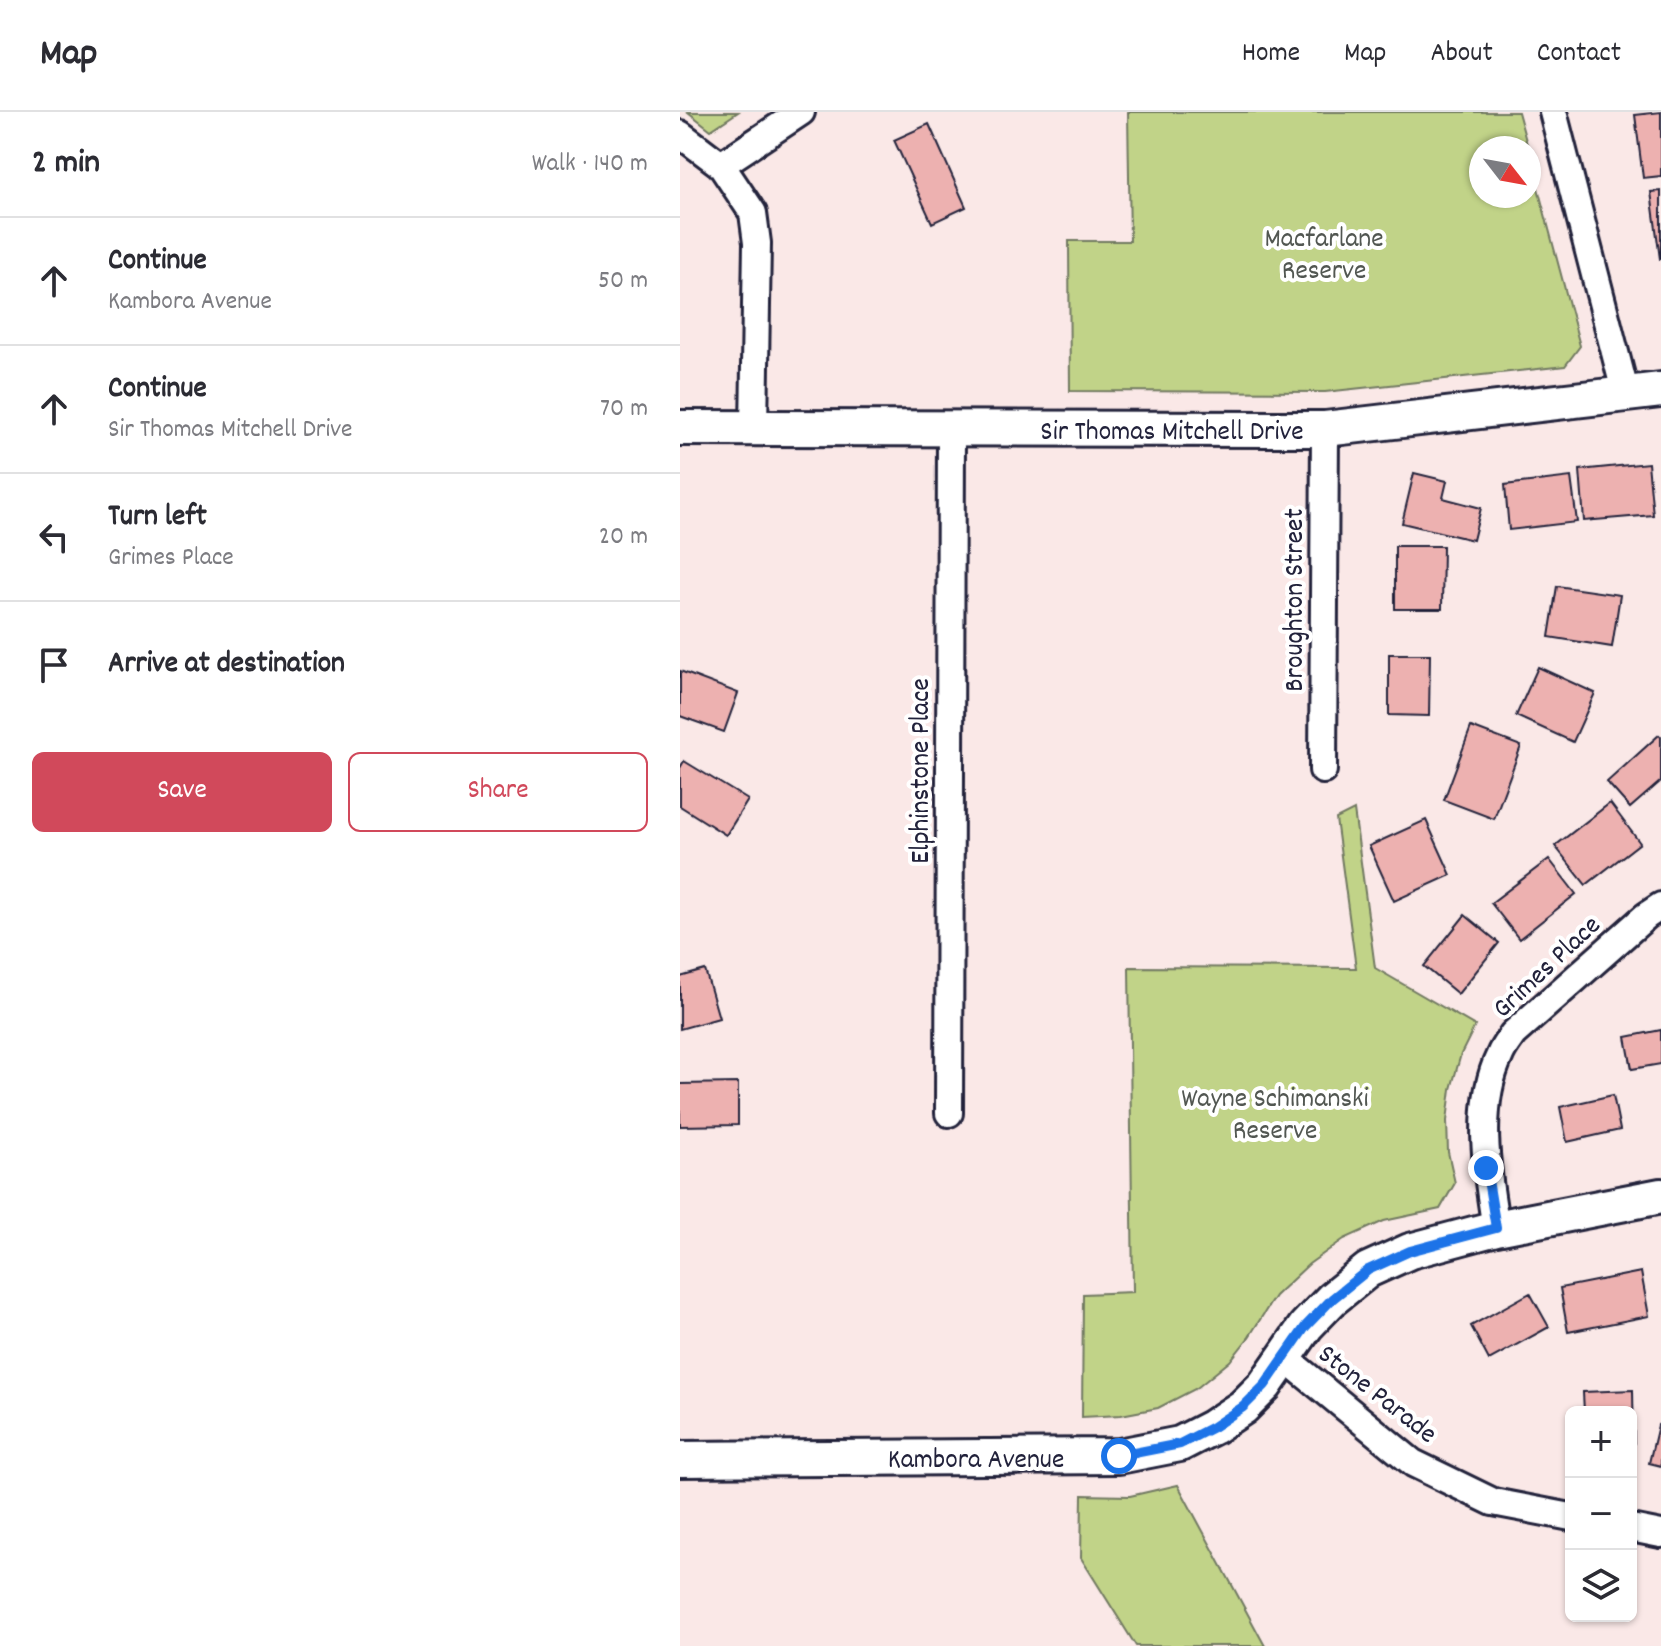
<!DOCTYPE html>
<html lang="en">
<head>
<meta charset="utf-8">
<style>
  body { margin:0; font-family:Dekko,sans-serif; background:#f7f7f7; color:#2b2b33 }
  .controls { position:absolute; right:24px; bottom:24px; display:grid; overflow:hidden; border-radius:12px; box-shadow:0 2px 6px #0004 }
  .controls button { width:72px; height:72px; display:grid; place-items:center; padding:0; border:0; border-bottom:2px solid #e1e1e2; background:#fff; color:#2b2b33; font:40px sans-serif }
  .compass { position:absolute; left:789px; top:24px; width:72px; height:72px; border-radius:50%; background:#fff; box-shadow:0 2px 6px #0004; rotate:121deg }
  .stop { position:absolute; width:24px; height:24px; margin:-18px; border:6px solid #1a73e8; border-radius:50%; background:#fff }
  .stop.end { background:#1a73e8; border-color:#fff; box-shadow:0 2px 8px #0008 }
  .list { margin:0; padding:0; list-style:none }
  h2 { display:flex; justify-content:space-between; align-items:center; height:104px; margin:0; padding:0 32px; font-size:34px }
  h2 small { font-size:26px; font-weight:400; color:#7c7c81 }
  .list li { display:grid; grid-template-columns:52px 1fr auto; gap:24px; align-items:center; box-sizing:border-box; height:128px; padding:0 32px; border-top:2px solid #e1e1e2 }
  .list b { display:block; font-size:30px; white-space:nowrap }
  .list p { margin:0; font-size:26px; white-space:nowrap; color:#7c7c81 }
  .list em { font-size:26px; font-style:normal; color:#7c7c81 }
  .actions { display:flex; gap:16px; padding:24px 32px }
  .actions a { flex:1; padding:18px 0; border:2px solid #d1495b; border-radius:12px; text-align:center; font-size:28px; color:#d1495b }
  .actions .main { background:#d1495b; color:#fff }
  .icon { flex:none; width:44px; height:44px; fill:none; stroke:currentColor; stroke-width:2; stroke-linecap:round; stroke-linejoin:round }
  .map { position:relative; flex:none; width:981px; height:1534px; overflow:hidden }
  header { display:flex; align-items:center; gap:48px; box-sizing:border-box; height:112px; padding:0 40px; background:#fff; border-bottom:2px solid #e1e1e2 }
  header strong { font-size:38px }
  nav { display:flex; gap:44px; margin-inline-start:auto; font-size:28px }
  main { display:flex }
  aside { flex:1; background:#fff }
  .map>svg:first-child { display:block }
  .green { fill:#c1d388; stroke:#727a62; stroke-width:2 }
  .building { fill:#edb1b0; stroke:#22223b; stroke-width:2 }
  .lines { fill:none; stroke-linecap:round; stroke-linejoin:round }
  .minor-casing { stroke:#22223b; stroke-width:32 }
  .tertiary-casing { stroke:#22223b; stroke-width:40 }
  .minor { stroke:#fff; stroke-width:26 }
  .tertiary { stroke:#fff; stroke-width:34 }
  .route { stroke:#1a73e8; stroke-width:10 }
  .labels { text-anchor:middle; stroke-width:8; stroke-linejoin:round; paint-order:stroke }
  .park-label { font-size:28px; fill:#525752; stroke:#fff }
  .street-label { font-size:28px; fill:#22223b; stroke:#fff }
</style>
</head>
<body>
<header>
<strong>Map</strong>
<nav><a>Home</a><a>Map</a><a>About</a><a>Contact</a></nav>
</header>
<main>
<aside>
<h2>2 min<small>Walk · 140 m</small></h2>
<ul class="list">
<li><svg class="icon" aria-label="ahead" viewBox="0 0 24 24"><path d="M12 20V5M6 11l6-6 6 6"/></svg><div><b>Continue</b><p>Kambora Avenue</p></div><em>50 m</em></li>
<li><svg class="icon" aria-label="ahead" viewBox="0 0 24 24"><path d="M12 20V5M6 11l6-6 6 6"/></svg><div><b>Continue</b><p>Sir Thomas Mitchell Drive</p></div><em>70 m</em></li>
<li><svg class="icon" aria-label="left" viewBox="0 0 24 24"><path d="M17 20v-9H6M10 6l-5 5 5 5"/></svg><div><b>Turn left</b><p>Grimes Place</p></div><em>20 m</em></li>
<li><svg class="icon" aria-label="arrive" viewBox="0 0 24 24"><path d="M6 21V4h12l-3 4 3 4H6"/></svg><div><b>Arrive at destination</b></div></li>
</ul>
<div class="actions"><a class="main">Save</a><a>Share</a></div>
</aside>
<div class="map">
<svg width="981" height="1534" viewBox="0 0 981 1534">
  <rect width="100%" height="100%" fill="#fae8e7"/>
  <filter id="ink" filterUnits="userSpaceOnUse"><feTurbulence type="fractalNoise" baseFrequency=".0125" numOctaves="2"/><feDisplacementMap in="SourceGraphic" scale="16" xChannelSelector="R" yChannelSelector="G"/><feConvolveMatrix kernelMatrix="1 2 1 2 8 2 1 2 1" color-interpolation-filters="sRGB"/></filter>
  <g filter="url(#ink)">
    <!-- green -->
    <path class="green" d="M8 0H58L31 18Z
      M448 0H838L848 36H801V84H849V42L900 234 885 254 645 280 390 279 389 129H450Z
      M674 698 695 856 795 914 781 942 771 977 767 1009 768 1040 775 1071 760 1097 704 1109 664 1127 629 1152 595 1184 569 1225 550 1249 517 1276 478 1296 441 1303 402 1305 403 1182 453 1180 449 855 676 856 656 707Z
      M498 1373 585 1534H456L401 1446 402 1383 450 1384Z"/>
    <!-- building -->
    <path class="building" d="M981 0V64L963 66 955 3Z
      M249 12 286 95 252 111 214 28Z
      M981 79V147H980L971 80Z
      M968 351 973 403 904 409 900 358Z
      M734 361 767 369 763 386 801 396 793 428 722 411Z
      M891 365 897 410 829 418 825 373Z
      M715 434H763L762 497H715Z
      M877 474 940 483 932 535 869 525Z
      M709 542H750L749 604 709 603Z
      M858 555 915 581 893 630 836 604Z
      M0 559 58 581 44 620 0 604Z
      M791 615 841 634 814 707 764 688Z
      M979 623 981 625V669L950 696 927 670Z
      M4 649 68 688 46 723 0 694V656Z
      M930 691 960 731 906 773 875 734Z
      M746 708 771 763 714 789 689 734Z
      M869 747 896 782 839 827 811 791Z
      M785 803 819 831 778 882 744 854Z
      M25 858 39 906 0 917V865Z
      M981 918V952L952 957 946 925Z
      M58 971V1013L0 1014V972Z
      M933 983 940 1018 887 1030 880 995Z
      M961 1160 969 1204 888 1220 880 1176Z
      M850 1181 869 1215 809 1248 791 1214Z
      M953 1278 954 1332H951V1300H904L903 1280Z
      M978 1313 981 1314V1354L969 1351Z"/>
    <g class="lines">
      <defs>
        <path id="minor" d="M873 0 946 283
          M0 22 41 53 73 101 77 131 74 316
          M41 53 121 0
          M643 658 645 317
          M269 1001 271 317
          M816 1116C807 1062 795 994 820 943 823 935 829 928 833 922L966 804 981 794
          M605 1246 733 1351 813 1390 891 1405
          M951 1416 981 1422"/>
        <path id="tertiary" d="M0 316 645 317 981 278
          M0 1347 439 1344 500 1332 533 1315 563 1295 585 1273 626 1214 652 1187 688 1158 730 1139 816 1116 981 1084"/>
      </defs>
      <!-- minor casing -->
      <use href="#minor" class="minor-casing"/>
      <!-- tertiary casing -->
      <use href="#tertiary" class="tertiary-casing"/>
      <!-- minor -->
      <use href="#minor" class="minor"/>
      <!-- tertiary -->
      <use href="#tertiary" class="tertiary"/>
    </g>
  </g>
  <g class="lines" filter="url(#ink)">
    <!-- route -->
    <path class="route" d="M439 1344 500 1332 533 1315 563 1295 585 1273 626 1214 652 1187 688 1158 730 1139 816 1116 806 1056"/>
  </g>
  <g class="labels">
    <!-- park labels -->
    <g class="park-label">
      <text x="644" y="134">Macfarlane<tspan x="644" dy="32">Reserve</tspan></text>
      <text x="595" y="994">Wayne Schimanski<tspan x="595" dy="32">Reserve</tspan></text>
    </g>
    <!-- street labels -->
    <g class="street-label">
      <text x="492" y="327">Sir Thomas Mitchell Drive</text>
      <text transform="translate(612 488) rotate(-90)" y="10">Broughton Street</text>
      <text transform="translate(238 659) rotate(-90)" y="10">Elphinstone Place</text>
      <text transform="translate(865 853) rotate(-43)" y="10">Grimes Place</text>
      <text transform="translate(699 1280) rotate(38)" y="10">Stone Parade</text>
      <text x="296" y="1355">Kambora Avenue</text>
    </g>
  </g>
</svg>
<div class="controls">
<button>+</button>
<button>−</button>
<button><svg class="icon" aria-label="layers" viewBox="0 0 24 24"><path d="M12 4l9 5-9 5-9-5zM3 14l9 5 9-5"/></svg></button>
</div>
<svg class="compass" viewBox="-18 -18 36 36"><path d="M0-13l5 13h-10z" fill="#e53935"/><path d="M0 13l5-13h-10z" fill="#7c7c81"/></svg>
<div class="stop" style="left:439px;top:1344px"></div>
<div class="stop end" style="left:806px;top:1056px"></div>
</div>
</main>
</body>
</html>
